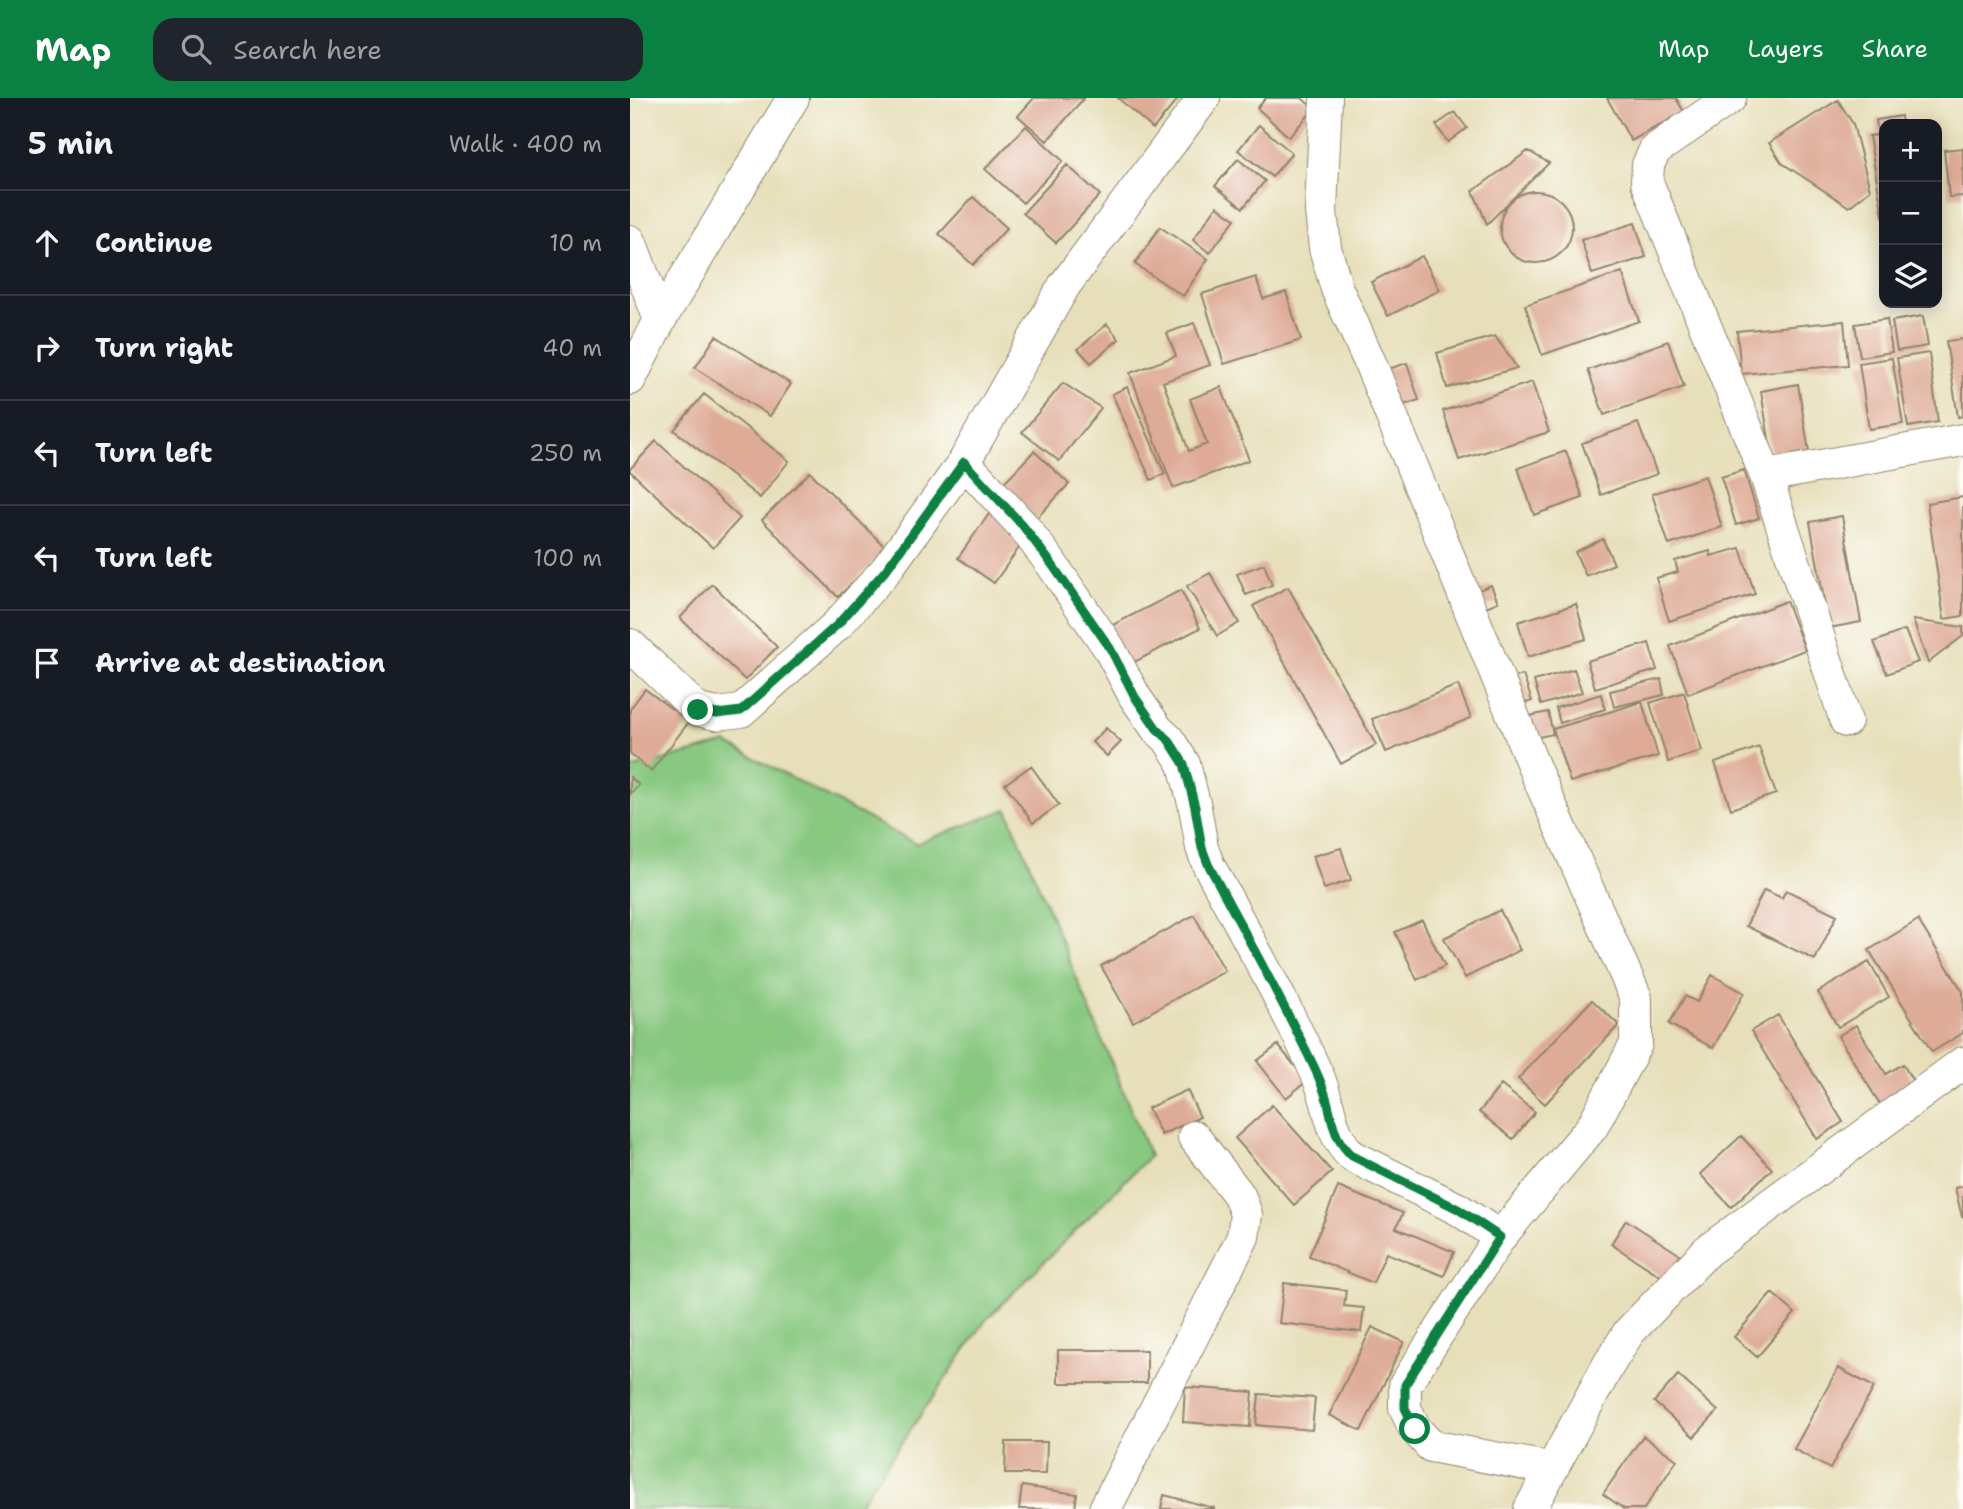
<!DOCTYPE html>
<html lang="en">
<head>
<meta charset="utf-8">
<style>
  body { margin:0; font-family:"Shantell Sans",sans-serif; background:#20242c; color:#f1f3f6 }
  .controls { position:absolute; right:21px; top:21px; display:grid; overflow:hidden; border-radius:14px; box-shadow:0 4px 18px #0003 }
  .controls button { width:63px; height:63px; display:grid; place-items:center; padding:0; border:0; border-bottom:2px solid #363941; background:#171b24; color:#f1f3f6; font:35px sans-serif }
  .stop { position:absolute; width:21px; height:21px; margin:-16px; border:5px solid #0b8043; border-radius:50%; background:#fff }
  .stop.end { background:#0b8043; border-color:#fff; box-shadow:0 2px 7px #0008 }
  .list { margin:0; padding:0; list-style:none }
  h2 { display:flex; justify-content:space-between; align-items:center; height:91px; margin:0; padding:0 28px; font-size:30px }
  h2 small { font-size:23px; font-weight:400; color:#9ea1a6 }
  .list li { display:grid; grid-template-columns:46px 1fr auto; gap:21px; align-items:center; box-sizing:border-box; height:105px; padding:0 28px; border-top:2px solid #363941 }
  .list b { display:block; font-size:26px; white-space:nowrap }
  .list em { font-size:23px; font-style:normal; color:#9ea1a6 }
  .icon { flex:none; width:38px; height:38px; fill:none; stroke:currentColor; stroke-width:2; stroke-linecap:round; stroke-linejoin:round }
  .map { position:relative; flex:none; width:1333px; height:1411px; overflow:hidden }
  header { display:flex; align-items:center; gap:42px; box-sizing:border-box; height:98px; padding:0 35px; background:#0b8043; color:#fff }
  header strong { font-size:33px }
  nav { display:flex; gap:38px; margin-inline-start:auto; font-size:24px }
  .search { width:490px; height:63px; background:#20242c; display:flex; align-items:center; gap:18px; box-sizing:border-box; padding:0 24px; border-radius:21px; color:#9ea1a6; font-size:26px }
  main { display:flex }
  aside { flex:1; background:#171b24 }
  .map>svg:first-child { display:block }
  .green { fill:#88c880; stroke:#62794f; stroke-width:2 }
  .building { fill:#deab97 }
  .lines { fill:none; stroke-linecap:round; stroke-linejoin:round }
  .minor-casing { stroke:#91846c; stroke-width:34 }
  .minor { stroke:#fff; stroke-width:32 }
  .route { stroke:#0b8043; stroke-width:9 }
</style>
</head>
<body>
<header>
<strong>Map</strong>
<div class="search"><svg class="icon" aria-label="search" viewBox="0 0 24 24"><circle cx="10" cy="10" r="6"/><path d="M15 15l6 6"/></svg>Search here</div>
<nav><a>Map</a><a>Layers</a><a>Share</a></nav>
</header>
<main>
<aside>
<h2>5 min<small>Walk · 400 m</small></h2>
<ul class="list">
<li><svg class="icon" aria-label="ahead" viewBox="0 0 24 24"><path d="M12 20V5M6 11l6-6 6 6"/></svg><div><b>Continue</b></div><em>10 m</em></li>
<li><svg class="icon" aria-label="right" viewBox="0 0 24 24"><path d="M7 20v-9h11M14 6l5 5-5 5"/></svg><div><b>Turn right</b></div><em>40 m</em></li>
<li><svg class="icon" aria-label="left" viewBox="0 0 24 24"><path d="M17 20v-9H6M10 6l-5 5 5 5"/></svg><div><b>Turn left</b></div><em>250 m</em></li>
<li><svg class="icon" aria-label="left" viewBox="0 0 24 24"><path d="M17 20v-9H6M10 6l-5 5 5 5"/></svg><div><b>Turn left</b></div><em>100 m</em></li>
<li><svg class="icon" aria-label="arrive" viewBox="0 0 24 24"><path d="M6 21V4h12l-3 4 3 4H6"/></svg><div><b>Arrive at destination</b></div></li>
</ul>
</aside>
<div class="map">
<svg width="1333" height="1411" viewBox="0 0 1333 1411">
  <rect width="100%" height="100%" fill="#fdfcf7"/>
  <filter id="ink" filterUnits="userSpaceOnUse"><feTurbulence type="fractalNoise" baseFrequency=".0143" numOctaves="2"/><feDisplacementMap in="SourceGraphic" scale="14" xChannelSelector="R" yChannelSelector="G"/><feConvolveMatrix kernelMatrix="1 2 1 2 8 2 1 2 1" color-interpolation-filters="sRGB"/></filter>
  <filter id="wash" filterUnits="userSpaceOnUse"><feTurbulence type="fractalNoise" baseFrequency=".00686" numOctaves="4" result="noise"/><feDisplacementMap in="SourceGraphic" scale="28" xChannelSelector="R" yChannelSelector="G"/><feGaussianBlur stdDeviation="1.57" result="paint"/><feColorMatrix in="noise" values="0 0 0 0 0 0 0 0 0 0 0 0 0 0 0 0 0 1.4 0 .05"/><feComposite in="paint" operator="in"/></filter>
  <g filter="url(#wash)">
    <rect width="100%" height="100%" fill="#e7dfba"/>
    <!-- green -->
    <path class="green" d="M96 645 286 746 377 711 520 1058 356 1222 226 1411H0V671Z"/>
    <g id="blocks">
      <!-- building -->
      <path class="building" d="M404 0H454L417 43 388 18Z
        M488 0H549L523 31Z
        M636 0H672L684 11 659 39 627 10Z
        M977 0H1046L1054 14 1001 43Z
        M1208 2 1223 26 1240 92 1219 109 1152 65 1139 45Z
        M825 14 837 30 818 44 806 27Z
        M1271 18 1272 26H1254V117L1253 118 1239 38 1248 37 1246 22Z
        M629 27 662 55 642 79 608 52Z
        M396 28 433 63 393 105 355 71Z
        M1333 50V98L1319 99 1314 52Z
        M898 53 919 65 857 126 843 93Z
        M608 61 635 83 613 110 585 88Z
        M437 67 470 97 426 145 393 115Z
        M870 129a36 36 0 1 1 72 0a36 36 0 1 1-72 0Z
        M343 99 377 130 343 167 309 136Z
        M587 108 605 121 580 155 563 142Z
        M1005 125 1016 159 962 176 951 142Z
        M530 129 578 161 553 198 505 166Z
        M792 158 810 192 758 218 741 184Z
        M992 174 1009 223 912 257 895 207Z
        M626 179 633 201 656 194 671 242 594 266 572 196Z
        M1293 218 1298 248 1267 253 1262 223Z
        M1257 221 1262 254 1230 259 1225 226Z
        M1214 223 1218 267 1111 276 1107 233Z
        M564 225 580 267 533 284 559 353 577 346 560 301 591 289 619 362 543 390 500 275 546 258 537 235Z
        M477 226 489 241 461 265 448 251Z
        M86 238 161 286 140 318 65 270Z
        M865 238 887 270 817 290 807 255Z
        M1333 241V318L1328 319 1316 243Z
        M1038 243 1054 289 974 317 958 272Z
        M1299 255 1308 324 1278 329 1267 260Z
        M1262 260 1273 326 1239 331 1229 265Z
        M777 265 789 302 764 310 752 273Z
        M902 284 919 334 829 362 813 313Z
        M433 285 471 310 429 363 392 334Z
        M1168 286 1179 354 1142 360 1131 293Z
        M497 289 535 376 521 382 482 296Z
        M74 296 159 363 130 400 44 332Z
        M1008 325 1027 376 971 397 952 345Z
        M26 343 110 420 83 450 0 373V371Z
        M404 353 439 386 402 425 367 392Z
        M936 353 953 400 904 417 888 370Z
        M1114 372 1129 420 1106 427 1091 379Z
        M180 374 257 451 208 499 132 422Z
        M1075 378 1092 429 1039 447 1022 396Z
        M1333 399V518L1314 521 1297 405Z
        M361 413 391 447 364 485 328 460Z
        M1212 418 1231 524 1199 530 1180 424Z
        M973 441 984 466 956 478 945 454Z
        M1110 450 1125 496 1039 523 1026 480 1048 474 1045 463 1080 453 1081 458Z
        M634 466 642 487 616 497 607 476Z
        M580 475 609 525 587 538 557 488Z
        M82 486 147 549 115 582 50 520Z
        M861 487 868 504 851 511 844 494Z
        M658 489 746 647 711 666 623 508Z
        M551 492 570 530 497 568 477 530Z
        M1156 503 1175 552 1058 596 1040 548Z
        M946 506 956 541 898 559 888 524Z
        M1283 522 1333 529V538L1298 565Z
        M1275 532 1288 564 1257 576 1244 544Z
        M1019 545 1027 572 965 590 957 563Z
        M944 571 952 594 911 607 904 583Z
        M893 577 902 603 886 608 877 582Z
        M1031 581 1034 597 984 609 980 593Z
        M828 587 841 620 756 654 742 621Z
        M15 591 59 624 21 673 0 656V611Z
        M1054 594 1072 653 1038 664 1020 605Z
        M971 596 975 611 930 625 926 610Z
        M1012 604 1028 658 940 684 923 631Z
        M918 614 923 636 899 641 895 619Z
        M476 630 491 644 477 658 462 644Z
        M1129 649 1146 696 1101 711 1085 665Z
        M401 668 429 707 403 725 375 686Z
        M0 679 9 687 0 696Z
        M711 750 721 782 694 791 683 758Z
        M1134 792 1152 800 1156 792 1207 817 1185 862 1116 828Z
        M870 812 890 852 835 880 814 840Z
        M564 817 595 873 503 924 471 868Z
        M792 822 815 868 787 882 765 834Z
        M1288 822 1333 894V935L1302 954 1239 852Z
        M1239 864 1259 899 1208 929 1188 894Z
        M1082 877 1114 895 1083 950 1039 926 1055 898 1067 904Z
        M962 902 989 927 915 1006 888 981Z
        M1148 917 1213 1024 1187 1041 1121 933Z
        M1226 927 1256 976 1273 966 1285 987 1251 1008 1208 938Z
        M648 947 677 983 656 1000 627 963Z
        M871 987 905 1014 883 1041 849 1014Z
        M557 992 570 1019 531 1037 518 1010Z
        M642 1007 702 1074 664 1107 605 1040Z
        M1111 1038 1142 1071 1101 1109 1070 1076Z
        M1333 1088V1119H1332L1325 1090Z
        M708 1089 773 1115 766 1130 824 1154 814 1178 756 1155 743 1185 679 1158Z
        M996 1122 1055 1160 1040 1184 981 1146Z
        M654 1185 716 1192 714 1208 734 1210 731 1234 649 1225Z
        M1142 1195 1165 1215 1127 1259 1104 1239Z
        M742 1229 774 1244 731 1333 699 1317Z
        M428 1252H517V1285H428Z
        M1208 1270 1244 1289 1200 1371 1164 1351Z
        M1048 1277 1088 1313 1064 1339 1024 1304Z
        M555 1289 623 1294 620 1329 553 1324Z
        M629 1296 685 1300 682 1332 626 1327Z
        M1013 1338 1047 1362 1014 1411H994L973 1396Z
        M376 1344H417L416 1376H375Z
        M392 1388 447 1396 445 1411H389Z
        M534 1397 584 1410V1411H531Z"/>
    </g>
  </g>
  <g filter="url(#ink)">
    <use href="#blocks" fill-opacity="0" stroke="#91846c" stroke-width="2"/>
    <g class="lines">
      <defs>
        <path id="minor" d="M696 0 691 113 695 150 707 191 741 267 905 672 1006 900V946L962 1029 870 1139 775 1287V1310L785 1331 801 1348 922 1371
          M1100 0 1025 52 1018 67 1017 84 1136 378 1216 623
          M0 143 30 222
          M0 281 30 222 163 0
          M334 364 393 428 421 465 479 550 505 599 527 631 538 641 554 666 565 709 572 750 578 766C615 835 654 904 687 976 701 1005 698 1035 722 1058L828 1111 870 1139
          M1136 378 1333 342
          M0 547 68 612 87 616 111 613 208 526 256 472 334 364 434 188 574 0
          M475 1411 613 1139 616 1116 609 1097 564 1039
          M900 1411 979 1266 999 1234 1077 1153 1333 965"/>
      </defs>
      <!-- minor casing -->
      <use href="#minor" class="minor-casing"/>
      <!-- minor -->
      <use href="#minor" class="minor"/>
    </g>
  </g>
  <g class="lines" filter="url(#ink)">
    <!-- route -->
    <path class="route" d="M68 612 87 616 111 613 208 526 256 472 334 364 393 428 421 465 480 550 505 599 527 631 538 641 554 666 565 709 572 750 578 766C614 834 652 901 685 971 690 982 695 994 698 1006 704 1029 704 1041 722 1058L828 1111 870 1139 775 1287V1310L785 1331"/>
  </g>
</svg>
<div class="controls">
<button>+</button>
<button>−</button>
<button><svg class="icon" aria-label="layers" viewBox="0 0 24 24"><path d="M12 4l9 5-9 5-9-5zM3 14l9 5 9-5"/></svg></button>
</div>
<div class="stop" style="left:785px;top:1331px"></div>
<div class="stop end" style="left:68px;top:612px"></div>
</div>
</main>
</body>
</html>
